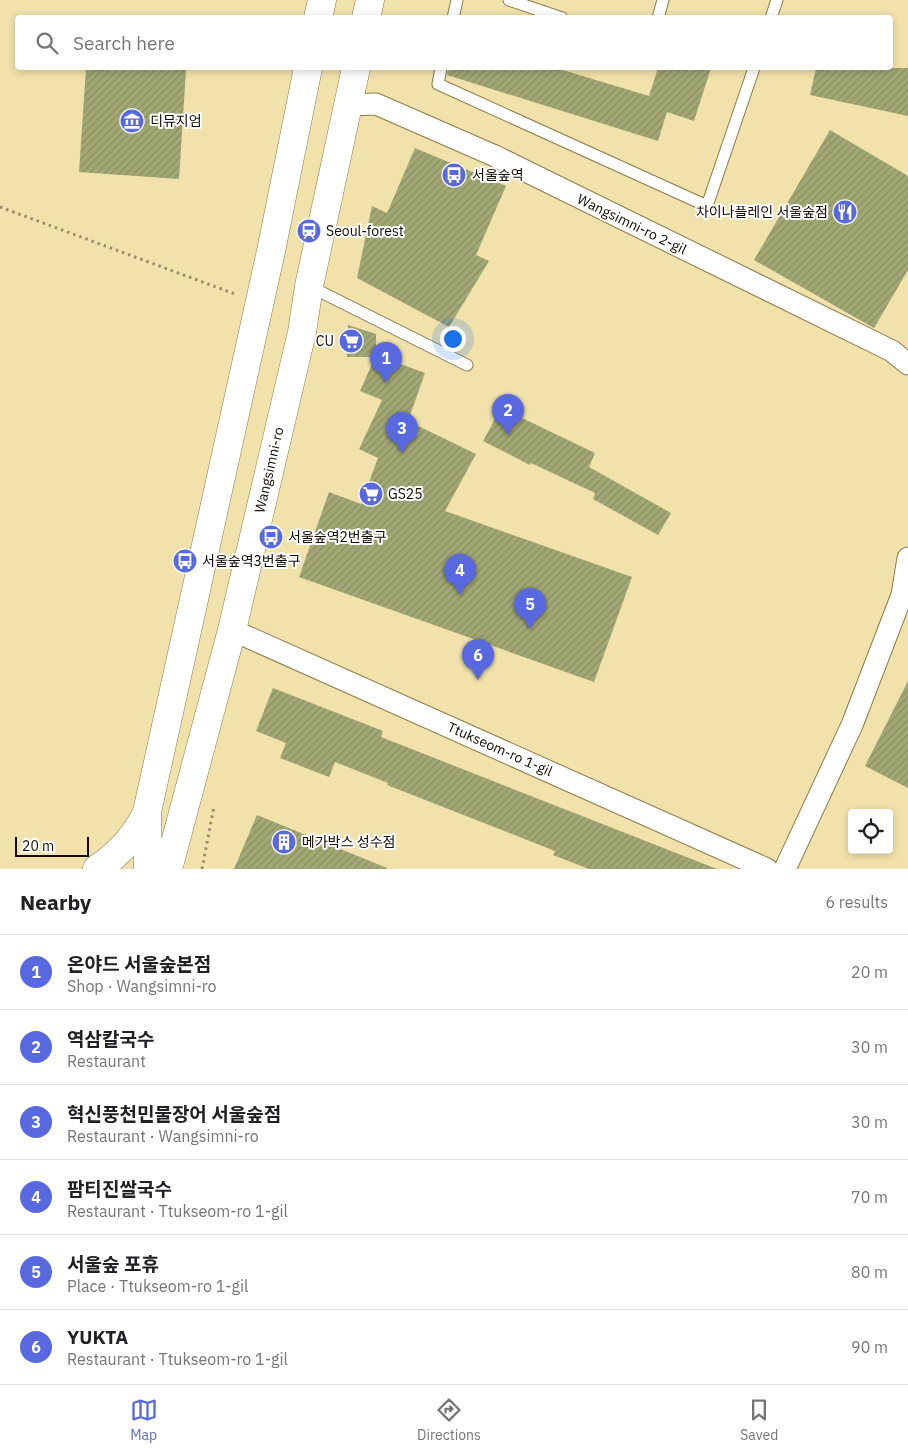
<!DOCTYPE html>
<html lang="en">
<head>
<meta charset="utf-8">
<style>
  body { margin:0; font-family:"IBM Plex Sans","Noto Sans KR",sans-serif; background:#f6f6f6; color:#202124 }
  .controls { position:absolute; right:15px; bottom:15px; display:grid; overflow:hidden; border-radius:5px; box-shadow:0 2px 8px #0003 }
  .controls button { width:45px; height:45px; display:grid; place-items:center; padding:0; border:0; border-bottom:1px solid #e0e0e0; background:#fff; color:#202124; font:25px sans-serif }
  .scale { position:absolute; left:15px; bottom:12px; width:74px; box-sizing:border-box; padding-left:5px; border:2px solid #110b00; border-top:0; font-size:14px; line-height:18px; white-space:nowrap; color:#110b00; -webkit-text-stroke:4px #fff; paint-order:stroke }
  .you { position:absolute; left:452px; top:338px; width:18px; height:18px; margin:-12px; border:4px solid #fff; border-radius:50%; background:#1a73e8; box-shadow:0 0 0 8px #1a73e833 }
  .badge { display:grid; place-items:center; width:32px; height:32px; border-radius:50%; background:#5869df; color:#fff; font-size:16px; font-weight:700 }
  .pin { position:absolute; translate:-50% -41px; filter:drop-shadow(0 1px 2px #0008) }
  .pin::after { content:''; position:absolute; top:26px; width:18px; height:15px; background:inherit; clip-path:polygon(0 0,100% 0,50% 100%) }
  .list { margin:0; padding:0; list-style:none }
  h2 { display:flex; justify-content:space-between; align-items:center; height:65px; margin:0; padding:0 20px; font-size:21px }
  h2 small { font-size:16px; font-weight:400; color:#757577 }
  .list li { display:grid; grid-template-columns:32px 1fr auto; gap:15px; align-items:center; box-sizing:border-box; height:75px; padding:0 20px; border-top:1px solid #e0e0e0 }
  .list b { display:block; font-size:19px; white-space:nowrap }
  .list p { margin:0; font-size:16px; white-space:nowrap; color:#757577 }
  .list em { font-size:16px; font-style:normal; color:#757577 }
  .icon { flex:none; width:28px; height:28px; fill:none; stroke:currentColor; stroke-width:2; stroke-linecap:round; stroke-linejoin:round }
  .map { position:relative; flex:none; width:908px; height:869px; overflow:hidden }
  .search { position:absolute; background:#fff; box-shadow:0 2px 8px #0003; left:15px; right:15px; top:15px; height:55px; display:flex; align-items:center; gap:12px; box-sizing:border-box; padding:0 18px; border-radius:5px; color:#757577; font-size:19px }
  .sheet { height:515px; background:#fff }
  nav { display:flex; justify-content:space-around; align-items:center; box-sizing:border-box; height:70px; border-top:1px solid #e0e0e0; background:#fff; font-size:14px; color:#757577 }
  nav a { display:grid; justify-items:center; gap:2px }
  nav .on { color:#5869df }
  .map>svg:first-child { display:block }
  .building { fill:url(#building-hatch) }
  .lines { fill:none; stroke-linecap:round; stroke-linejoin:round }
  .lane-casing { stroke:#8a7c49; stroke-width:13 }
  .street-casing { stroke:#8a7c49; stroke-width:23 }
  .primary-casing { stroke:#8a7c49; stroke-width:29 }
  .path { stroke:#998d68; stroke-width:3; stroke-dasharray:2.5 4; stroke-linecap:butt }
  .lane { stroke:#fff; stroke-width:11 }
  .street { stroke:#fff; stroke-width:21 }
  .primary { stroke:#fff; stroke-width:28 }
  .labels { text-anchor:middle; stroke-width:4; stroke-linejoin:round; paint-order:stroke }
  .poi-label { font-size:14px; fill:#110b00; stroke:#fff; text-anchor:start }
  .street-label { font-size:14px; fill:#110b00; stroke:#fff }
</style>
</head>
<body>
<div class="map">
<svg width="908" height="869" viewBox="0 0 908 869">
  <defs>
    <pattern id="building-hatch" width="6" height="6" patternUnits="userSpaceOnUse" patternTransform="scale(1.25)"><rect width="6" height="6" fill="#a2a874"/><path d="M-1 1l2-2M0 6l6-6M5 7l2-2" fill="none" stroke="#8a8f63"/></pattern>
  </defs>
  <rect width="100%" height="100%" fill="#f1e1ab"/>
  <!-- building -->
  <path class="building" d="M86 68 186 70 179 179 79 172Z
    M448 68H556L649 96 658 68H711L694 121 667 112 658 141 447 75Z
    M816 68H908V116L810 95Z
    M830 130 908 176V270L874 328 754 260Z
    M415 148 506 186 476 255 489 261 449 327 357 278 372 206 387 213Z
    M348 325 376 334V355L425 373 408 421 476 454 445 511 632 577 594 682 299 577 329 492 361 504 378 458 359 449 382 400 360 391 375 357H347Z
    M501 408 595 453 589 467 671 513 658 535 593 499 595 493 531 463 530 465 483 441Z
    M908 681V788L865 766Z
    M273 688 383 731 381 737 717 869H589L553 855 555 851 387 785 388 783 335 762 329 777 280 758 286 743 256 731Z
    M257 815 387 868V869H234Z"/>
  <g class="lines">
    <defs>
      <path id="lane" d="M509 0 562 18
        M453 18 457 0
        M658 18 663 0
        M771 18 777 0
        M441 68 438 84 707 206 754 68
        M309 286 467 365"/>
      <path id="street" d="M349 105 376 104 495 156 892 351 908 364
        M232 630 767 869
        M785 869 852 725 902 595 908 558"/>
      <path id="primary" d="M318 18 322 0
        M366 18 370 0
        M97 869C119 854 136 836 147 812
        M148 869 147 812 271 251 308 68
        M168 869 232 630 302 332 309 286 356 68"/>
    </defs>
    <!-- lane casing -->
    <use href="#lane" class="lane-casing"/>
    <!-- street casing -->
    <use href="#street" class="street-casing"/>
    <!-- primary casing -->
    <use href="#primary" class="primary-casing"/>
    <!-- path -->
    <path class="path" d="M0 207 235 294
      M202 869 214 806"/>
    <!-- lane -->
    <use href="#lane" class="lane"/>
    <!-- street -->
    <use href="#street" class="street"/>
    <!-- primary -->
    <use href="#primary" class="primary"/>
  </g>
  <!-- icons -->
  <defs>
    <symbol id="museum-disc" viewBox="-11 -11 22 22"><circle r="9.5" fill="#5869df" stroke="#fff"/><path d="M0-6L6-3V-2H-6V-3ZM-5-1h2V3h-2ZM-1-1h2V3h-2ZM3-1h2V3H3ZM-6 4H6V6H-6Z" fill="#fff"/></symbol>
    <symbol id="bus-disc" viewBox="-11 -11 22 22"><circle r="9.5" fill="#5869df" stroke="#fff"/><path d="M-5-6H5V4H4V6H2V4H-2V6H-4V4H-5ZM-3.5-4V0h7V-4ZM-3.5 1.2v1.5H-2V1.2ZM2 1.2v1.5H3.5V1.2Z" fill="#fff"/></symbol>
    <symbol id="restaurant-disc" viewBox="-11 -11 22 22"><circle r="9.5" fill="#5869df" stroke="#fff"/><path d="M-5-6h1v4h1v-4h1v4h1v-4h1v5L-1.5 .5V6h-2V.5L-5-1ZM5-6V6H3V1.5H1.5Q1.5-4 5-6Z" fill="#fff"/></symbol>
    <symbol id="station-disc" viewBox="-11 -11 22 22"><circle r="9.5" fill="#5869df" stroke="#fff"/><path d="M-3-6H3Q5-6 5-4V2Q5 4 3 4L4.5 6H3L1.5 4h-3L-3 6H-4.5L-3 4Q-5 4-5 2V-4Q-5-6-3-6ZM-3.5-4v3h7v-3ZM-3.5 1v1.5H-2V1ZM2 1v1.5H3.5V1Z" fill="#fff"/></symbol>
    <symbol id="supermarket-disc" viewBox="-11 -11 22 22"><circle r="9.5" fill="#5869df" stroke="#fff"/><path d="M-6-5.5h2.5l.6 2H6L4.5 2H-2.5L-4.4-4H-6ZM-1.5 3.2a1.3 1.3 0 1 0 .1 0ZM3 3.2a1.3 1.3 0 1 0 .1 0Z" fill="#fff"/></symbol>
    <symbol id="building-disc" viewBox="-11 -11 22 22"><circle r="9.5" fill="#5869df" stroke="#fff"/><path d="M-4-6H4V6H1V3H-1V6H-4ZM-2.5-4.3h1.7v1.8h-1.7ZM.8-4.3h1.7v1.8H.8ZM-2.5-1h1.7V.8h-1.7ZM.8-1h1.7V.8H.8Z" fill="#fff"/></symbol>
  </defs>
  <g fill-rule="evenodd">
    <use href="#museum-disc" x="118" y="107" width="28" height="28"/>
    <use href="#bus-disc" x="440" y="161" width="28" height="28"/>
    <use href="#restaurant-disc" x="831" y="198" width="28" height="28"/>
    <use href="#station-disc" x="295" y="217" width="28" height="28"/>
    <use href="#supermarket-disc" x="337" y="327" width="28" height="28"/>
    <use href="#supermarket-disc" x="357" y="480" width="28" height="28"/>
    <use href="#bus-disc" x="257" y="523" width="28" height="28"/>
    <use href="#bus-disc" x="171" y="547" width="28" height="28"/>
    <use href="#building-disc" x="270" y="828" width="28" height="28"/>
  </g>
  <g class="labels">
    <!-- poi labels -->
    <g class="poi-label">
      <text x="150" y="126">디뮤지엄</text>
      <text x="472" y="180">서울숲역</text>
      <text x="828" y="217" text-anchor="end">차이나플레인 서울숲점</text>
      <text x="326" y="236">Seoul-forest</text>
      <text x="334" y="346" text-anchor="end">CU</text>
      <text x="388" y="499">GS25</text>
      <text x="288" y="542">서울숲역2번출구</text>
      <text x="202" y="566">서울숲역3번출구</text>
      <text x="302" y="847">메가박스 성수점</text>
    </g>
    <!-- street labels -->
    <g class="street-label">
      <text transform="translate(632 224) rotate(26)" y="5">Wangsimni-ro 2-gil</text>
      <text transform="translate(269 470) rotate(-77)" y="5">Wangsimni-ro</text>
      <text transform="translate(500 749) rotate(24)" y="5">Ttukseom-ro 1-gil</text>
    </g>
  </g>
</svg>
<div class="controls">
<button><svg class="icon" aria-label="locate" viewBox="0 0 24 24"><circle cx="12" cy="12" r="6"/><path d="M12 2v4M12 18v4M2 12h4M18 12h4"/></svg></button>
</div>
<div class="scale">20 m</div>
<div class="you"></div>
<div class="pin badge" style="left:386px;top:383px">1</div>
<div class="pin badge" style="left:508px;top:435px">2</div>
<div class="pin badge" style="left:402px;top:453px">3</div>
<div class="pin badge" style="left:460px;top:595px">4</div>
<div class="pin badge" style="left:530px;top:629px">5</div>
<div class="pin badge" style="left:478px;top:680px">6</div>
<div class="search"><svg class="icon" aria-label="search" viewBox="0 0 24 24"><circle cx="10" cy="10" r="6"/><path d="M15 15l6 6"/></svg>Search here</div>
</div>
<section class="sheet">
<h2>Nearby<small>6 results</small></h2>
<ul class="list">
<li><span class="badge">1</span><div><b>온야드 서울숲본점</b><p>Shop · Wangsimni-ro</p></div><em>20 m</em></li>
<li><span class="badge">2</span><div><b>역삼칼국수</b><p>Restaurant</p></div><em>30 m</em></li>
<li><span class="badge">3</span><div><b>혁신풍천민물장어 서울숲점</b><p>Restaurant · Wangsimni-ro</p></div><em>30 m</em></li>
<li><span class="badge">4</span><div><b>팜티진쌀국수</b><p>Restaurant · Ttukseom-ro 1-gil</p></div><em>70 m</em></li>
<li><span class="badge">5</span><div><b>서울숲 포휴</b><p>Place · Ttukseom-ro 1-gil</p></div><em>80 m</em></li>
<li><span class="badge">6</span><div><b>YUKTA</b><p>Restaurant · Ttukseom-ro 1-gil</p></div><em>90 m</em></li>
</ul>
</section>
<nav>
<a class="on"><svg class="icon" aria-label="map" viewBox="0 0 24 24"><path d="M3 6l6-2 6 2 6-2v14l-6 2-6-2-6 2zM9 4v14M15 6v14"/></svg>Map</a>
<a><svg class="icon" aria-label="directions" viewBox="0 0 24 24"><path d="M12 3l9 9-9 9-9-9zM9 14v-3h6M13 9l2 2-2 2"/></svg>Directions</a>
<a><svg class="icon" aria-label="saved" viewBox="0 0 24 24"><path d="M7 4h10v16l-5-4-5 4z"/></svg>Saved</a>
</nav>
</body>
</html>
